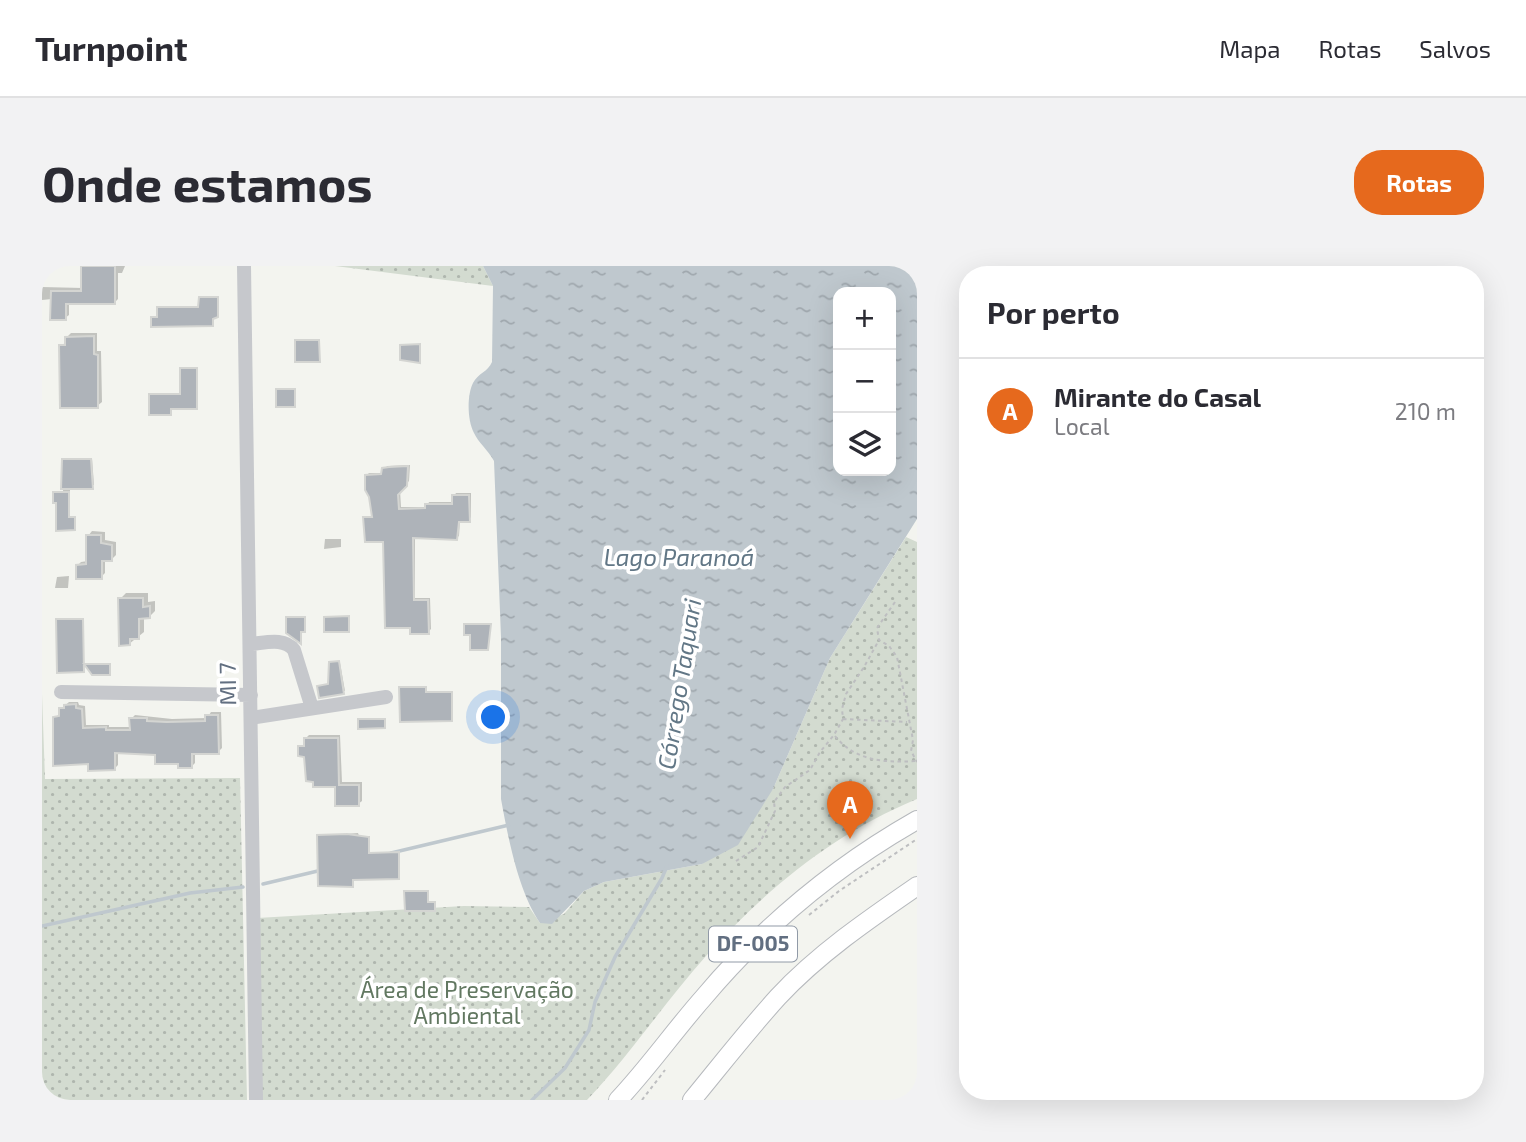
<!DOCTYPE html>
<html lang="pt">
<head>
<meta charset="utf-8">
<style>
  body { margin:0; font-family:"Exo 2",sans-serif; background:#f2f2f3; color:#2b2b33 }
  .controls { position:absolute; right:21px; top:21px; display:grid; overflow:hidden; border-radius:14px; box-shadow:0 7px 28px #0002 }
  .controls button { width:63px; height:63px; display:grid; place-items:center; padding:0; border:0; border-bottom:2px solid #e1e1e2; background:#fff; color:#2b2b33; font:35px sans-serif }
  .you { position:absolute; left:452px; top:452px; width:24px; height:24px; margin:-18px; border:5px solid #fff; border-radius:50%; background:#1a73e8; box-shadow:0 0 0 10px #1a73e833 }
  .badge { display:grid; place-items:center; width:46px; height:46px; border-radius:50%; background:#e6691d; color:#fff; font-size:23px; font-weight:700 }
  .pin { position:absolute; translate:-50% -58px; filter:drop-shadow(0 2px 4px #0008) }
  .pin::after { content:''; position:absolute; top:37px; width:24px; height:21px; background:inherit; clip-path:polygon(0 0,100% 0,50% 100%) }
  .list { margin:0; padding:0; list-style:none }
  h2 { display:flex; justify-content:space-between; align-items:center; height:91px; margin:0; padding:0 28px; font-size:30px }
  h2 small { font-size:23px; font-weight:400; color:#7c7c81 }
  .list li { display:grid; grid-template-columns:46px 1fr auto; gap:21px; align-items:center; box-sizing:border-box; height:105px; padding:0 28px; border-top:2px solid #e1e1e2 }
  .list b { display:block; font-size:26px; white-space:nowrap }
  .list p { margin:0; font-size:23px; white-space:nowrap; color:#7c7c81 }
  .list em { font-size:23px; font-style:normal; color:#7c7c81 }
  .icon { flex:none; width:38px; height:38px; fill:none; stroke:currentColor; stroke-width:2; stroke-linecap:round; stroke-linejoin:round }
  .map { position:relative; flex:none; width:875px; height:834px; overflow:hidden; border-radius:28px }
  header { display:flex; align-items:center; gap:42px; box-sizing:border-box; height:98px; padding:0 35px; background:#fff; border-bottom:2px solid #e1e1e2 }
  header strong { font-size:33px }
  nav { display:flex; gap:38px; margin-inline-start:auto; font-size:24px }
  .intro { display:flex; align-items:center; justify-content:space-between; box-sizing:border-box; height:168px; padding:0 42px }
  h1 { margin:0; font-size:49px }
  .button { padding:18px 32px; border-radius:28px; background:#e6691d; color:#fff; font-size:24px; font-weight:700 }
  main { display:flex; gap:42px; padding:0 42px }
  aside { flex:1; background:#fff; border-radius:28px; box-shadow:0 7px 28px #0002 }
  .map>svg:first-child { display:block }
  .park { fill:url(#park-dots) }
  .water { fill:url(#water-ripples); fill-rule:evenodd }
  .shadow { fill:#0003 }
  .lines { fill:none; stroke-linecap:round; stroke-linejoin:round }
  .stream { stroke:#bfc8ce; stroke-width:3.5 }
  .building { fill:#aeb3b9; stroke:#d4d5d2; stroke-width:2 }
  .major-casing { stroke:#b6b9bd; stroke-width:20 }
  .path { stroke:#bdbec0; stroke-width:2; stroke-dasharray:3.5 3.5; stroke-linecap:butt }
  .minor { stroke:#c6c8cc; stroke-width:14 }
  .major { stroke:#fff; stroke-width:18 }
  .labels { text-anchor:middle; stroke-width:7; stroke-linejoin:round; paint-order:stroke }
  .shield { fill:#fff; stroke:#919aa7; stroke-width:2 }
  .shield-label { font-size:21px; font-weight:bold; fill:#626f81 }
  .street-label { font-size:23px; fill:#626f81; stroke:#fff }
  .park-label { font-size:23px; fill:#627861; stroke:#fff }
  .water-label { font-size:24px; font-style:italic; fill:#627786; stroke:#fff }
</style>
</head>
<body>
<header>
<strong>Turnpoint</strong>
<nav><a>Mapa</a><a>Rotas</a><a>Salvos</a></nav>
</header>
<div class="intro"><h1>Onde estamos</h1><a class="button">Rotas</a></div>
<main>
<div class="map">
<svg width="875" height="834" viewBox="0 0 875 834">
  <defs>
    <pattern id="park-dots" width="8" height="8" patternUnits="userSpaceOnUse" patternTransform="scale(1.75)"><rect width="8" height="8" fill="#d3dbd0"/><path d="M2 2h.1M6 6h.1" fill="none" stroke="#afb6ae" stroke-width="1.8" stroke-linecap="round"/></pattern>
    <pattern id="water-ripples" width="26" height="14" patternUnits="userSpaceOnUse" patternTransform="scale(1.75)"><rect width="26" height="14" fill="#bfc8ce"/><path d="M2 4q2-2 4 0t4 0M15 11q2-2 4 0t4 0" fill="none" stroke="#9fa7ad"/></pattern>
  </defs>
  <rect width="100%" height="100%" fill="#f3f4ef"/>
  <!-- park -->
  <path class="park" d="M293 0H441L451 20Z
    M864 271 875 276V533C791 568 725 622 664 690 622 737 588 789 545 834H215V652L422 640 487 641 498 657 522 648 542 625 562 616 660 598 731 523 788 392Z
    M0 428 3 513 198 512 205 834H5L0 828Z"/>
  <!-- water -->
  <path class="water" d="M441 0H875V253L788 392 731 523 696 579 660 598 562 616 542 625 510 658 498 657C476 625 466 571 459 533V371L452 195C446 184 436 176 432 167 425 154 425 129 431 117 436 107 446 106 450 96L451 20ZM796 26H849V205H796Z"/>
  <!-- shadow -->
  <path class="shadow" d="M41 0H83L80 7H76V33L73 36 27 37V49L23 52 10 33 0 34V21L41 22Z
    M160 30H177V48L172 51 171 58 110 52 117 50 118 40H157Z
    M29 67H55V85H59L60 136 55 140 18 80 25 76V71Z
    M256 73H278V92L277 94 254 75Z
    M141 101H155V140L130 141 128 147 108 129 139 127Z
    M238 122H254L252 139 236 124Z
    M23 192H50L52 219 28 221V250H33L32 262 13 226 21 225Z
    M368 199 367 215 358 224 359 241H385L387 236H412V230L414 227H429V251L427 254H418L417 270 414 272 373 270V332H388L389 363 386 366 343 274 323 252 332 249 325 209 327 207H341L345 200Z
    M50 265 63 266V274L74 276V289L70 293H63V307L59 311 35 300 39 296 46 295V270Z
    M283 273H299V281L282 283Z
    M27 310 26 322H13L15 311Z
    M84 327H106V336L113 335V345L108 350 102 351V366L87 378 78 333Z
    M264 350V363L260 364 259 376 246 366 245 352Z
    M17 352H42L41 404 16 354Z
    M426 357H449L446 382 429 367 424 359Z
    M298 397 303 425 277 420 288 418V398Z
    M361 420H385V425H411V452L410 453 359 422Z
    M27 436H36L37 439 43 440 44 459H67V461H89V453L93 449 130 453 165 452 169 446H179L180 482 176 486H153V497L150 500 114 487 76 485V499L73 502 47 496 13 451 19 448V443Z
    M344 452 343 460 318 454 319 453Z
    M267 469H298L300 516H320V535L316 538 258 481 263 478V473Z
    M316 567 317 570H328V586H357L356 611 312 613 310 619 277 570Z
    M366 624H387V635H394L393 642 392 644 364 626Z"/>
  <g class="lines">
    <!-- stream -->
    <path class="stream" d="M349 587 467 559
      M221 618 280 604
      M0 660 148 627 201 621
      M490 834 523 802 547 764 553 736 573 691 620 612 625 600"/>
  </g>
  <!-- building -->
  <path class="building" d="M39 0H73V38H24V54H8L9 25H39Z
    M157 31H176V51L171 53V60L109 61V51H115V41H156Z
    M52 70V88L56 89V142H18L17 79H23V71Z
    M253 74H277L278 96H253Z
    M378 78V97L358 94V79Z
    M138 102H155V143H129V149H107V128H138Z
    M234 123H253V141H234Z
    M20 193H49L51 223H19Z
    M366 200 365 220 356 229 357 243 383 242V238H410V229H427L428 256H417L415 274 371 272 372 334H386L387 368H368V362H343L341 276H323L321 251H330L327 231 323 224V209L339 208 340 202 347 201Z
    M11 226H27V251H33V264L14 265V237H11Z
    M44 269H59V277L70 279V295H60V313H34V299L44 298Z
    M76 332H101V341L108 340V352L97 353V373H88V379L77 380Z
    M307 350V366H282V351Z
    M244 351H263V366H259V378L244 367Z
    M14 353H41L42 406 15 407Z
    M422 358H449L446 384H428V369H422Z
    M297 395 302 428 277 432 275 420 286 418 287 396Z
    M42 398H68V409H50Z
    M357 421H384V426H410V455L358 456Z
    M34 438V442L40 443 41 462 64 461V464H88L87 452H105V455L125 456 163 455V449H176L177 488H150V502H136V498H113V489L73 487V504L46 505V498L11 500V451L17 450V442H22V439Z
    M316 453H343V462L316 463Z
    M262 472H296L297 519H317V540H293V521H271V516L264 515 262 491 256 490V480H262Z
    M305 568 327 571V587L357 586V613L311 614V621L276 620 275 569Z
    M362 625H386V636H393V645H363Z"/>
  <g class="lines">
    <defs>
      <path id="major" d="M576 834C607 801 632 765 662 731 722 660 794 600 875 554
        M650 834C678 800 706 764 736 731 776 688 827 653 875 620"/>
    </defs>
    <!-- major casing -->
    <use href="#major" class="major-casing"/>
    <!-- path -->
    <path class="path" d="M853 336 835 362 837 374 847 380 855 391 871 474 869 485 875 496
      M801 453 865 456
      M793 470C813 495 843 497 873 495
      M694 595 716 581 733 545 732 536 743 521 768 504 778 486 792 469 801 453 800 443 804 428 822 401 837 374
      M767 649 797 625 875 573
      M600 834 623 804"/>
    <!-- minor -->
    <path class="minor" d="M202 0 214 834
      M208 378C223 377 242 371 252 384L270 442
      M19 426 209 429
      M209 452 344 431"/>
    <!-- major -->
    <use href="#major" class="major"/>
  </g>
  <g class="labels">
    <!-- shield labels -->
    <rect class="shield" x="667" y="660.5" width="88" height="35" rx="5"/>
    <g class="shield-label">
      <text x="711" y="685">DF-005</text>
    </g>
    <!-- street labels -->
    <g class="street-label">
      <text transform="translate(186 418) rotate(-91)" y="8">MI 7</text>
    </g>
    <!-- park labels -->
    <g class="park-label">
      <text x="425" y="732">Área de Preservação<tspan x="425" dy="26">Ambiental</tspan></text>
    </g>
    <!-- water labels -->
    <g class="water-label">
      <text x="637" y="300">Lago Paranoá</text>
      <text transform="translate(638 418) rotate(-81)" y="8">Córrego Taquari</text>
    </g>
  </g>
</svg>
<div class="controls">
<button>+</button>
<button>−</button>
<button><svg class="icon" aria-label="layers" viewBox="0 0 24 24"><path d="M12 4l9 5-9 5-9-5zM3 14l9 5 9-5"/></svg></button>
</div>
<div class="you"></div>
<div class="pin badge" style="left:808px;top:573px">A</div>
</div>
<aside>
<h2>Por perto<small></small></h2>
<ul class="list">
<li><span class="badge">A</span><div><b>Mirante do Casal</b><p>Local</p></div><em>210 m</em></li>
</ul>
</aside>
</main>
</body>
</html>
